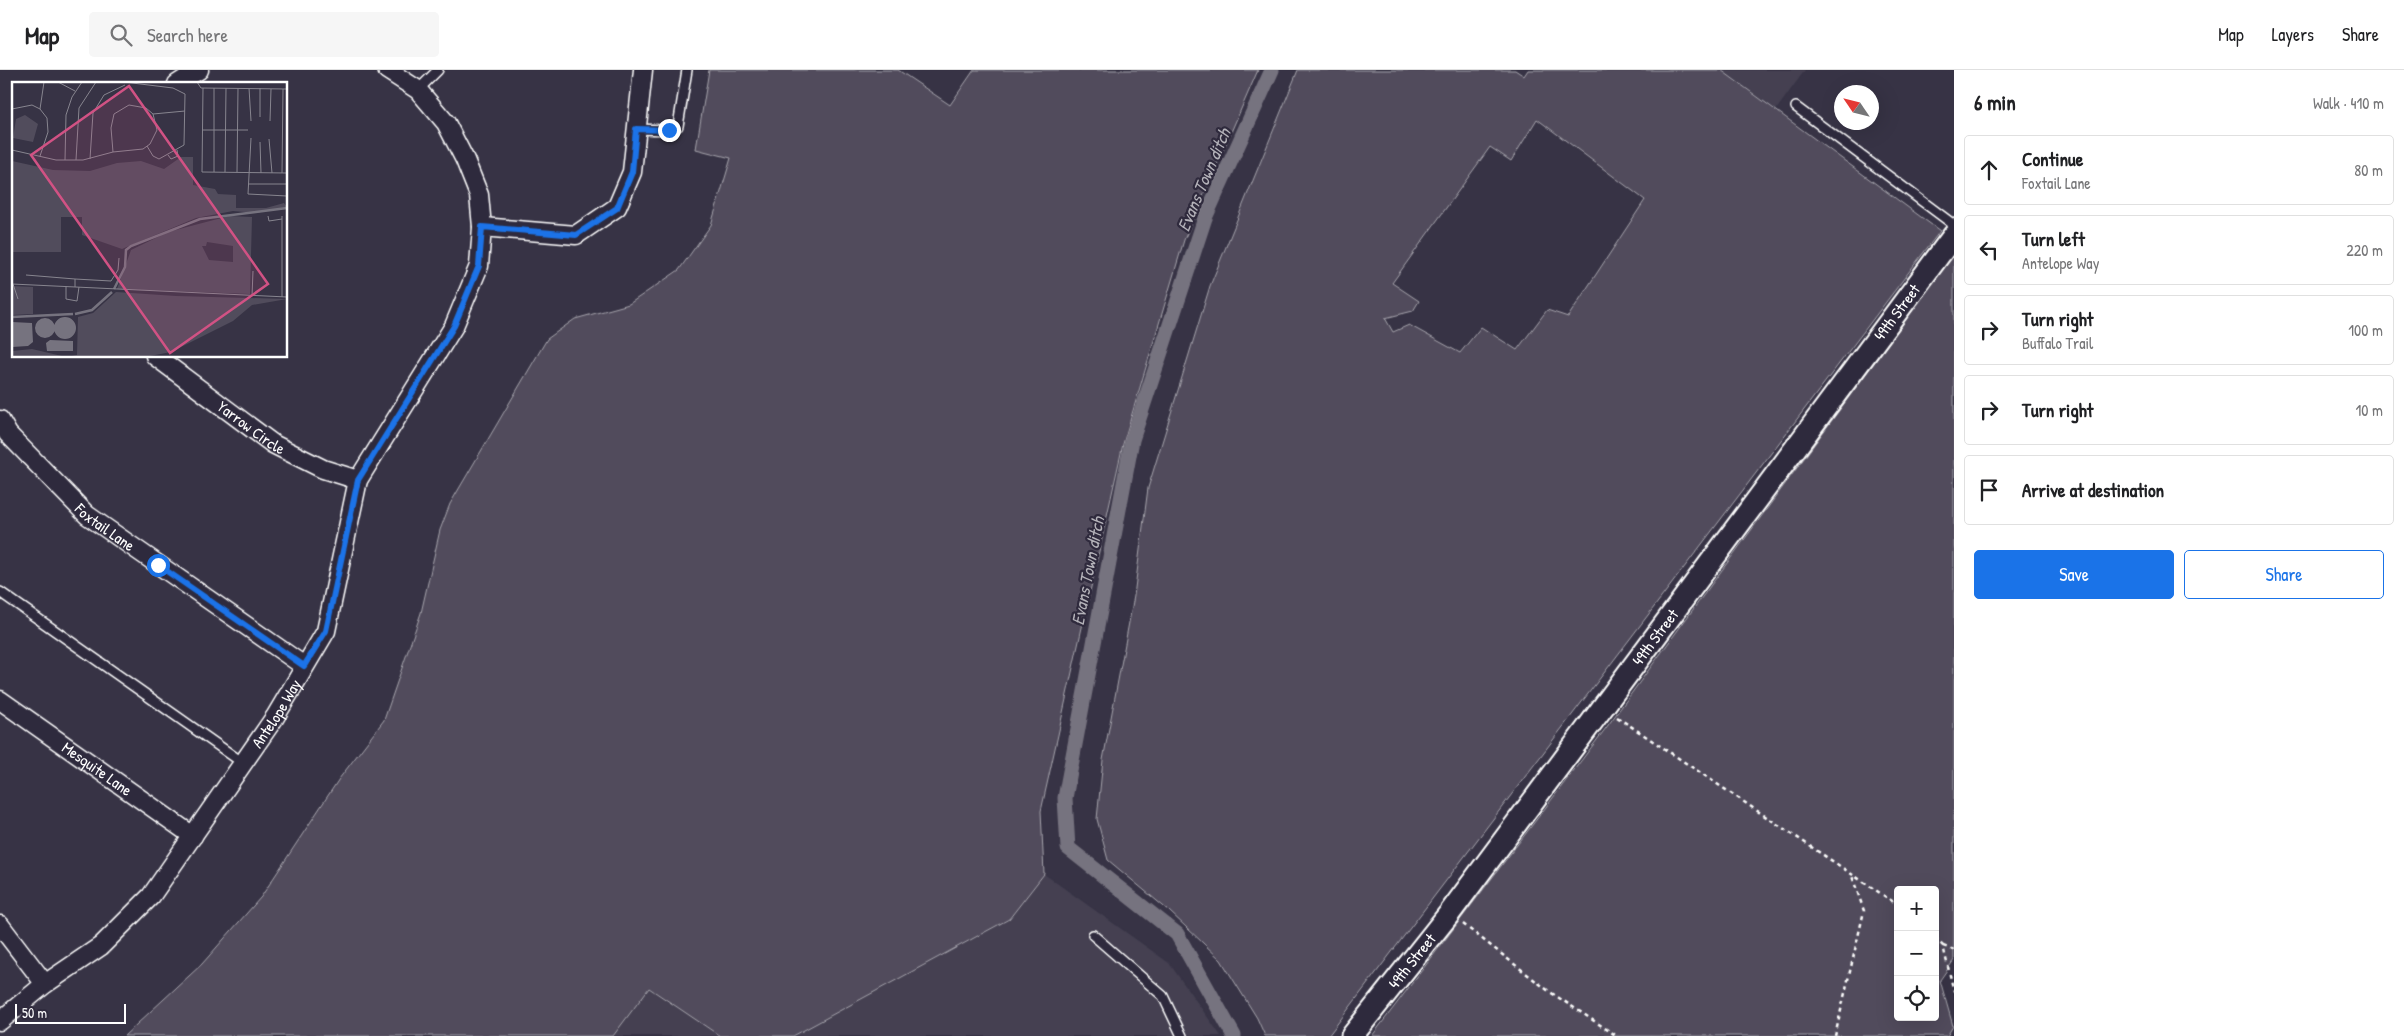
<!DOCTYPE html>
<html lang="en">
<head>
<meta charset="utf-8">
<style>
  body { margin:0; font-family:"Patrick Hand",sans-serif; background:#f6f6f6; color:#202124 }
  .controls { position:absolute; right:15px; bottom:15px; display:grid; overflow:hidden; border-radius:5px; box-shadow:0 5px 20px #0002 }
  .controls button { width:45px; height:45px; display:grid; place-items:center; padding:0; border:0; border-bottom:1px solid #e0e0e0; background:#fff; color:#202124; font:25px sans-serif }
  .compass { position:absolute; left:1834px; top:15px; width:45px; height:45px; border-radius:50%; background:#fff; box-shadow:0 5px 20px #0002; rotate:305deg }
  .scale { position:absolute; left:15px; bottom:12px; width:111px; box-sizing:border-box; padding-left:5px; border:2px solid #fff; border-top:0; font-size:14px; line-height:18px; white-space:nowrap; color:#fff; -webkit-text-stroke:4px #2f2a3d; paint-order:stroke }
  .stop { position:absolute; width:15px; height:15px; margin:-11px; border:4px solid #1a73e8; border-radius:50%; background:#fff }
  .stop.end { background:#1a73e8; border-color:#fff; box-shadow:0 1px 5px #0008 }
  .list { margin:0; padding:0; list-style:none }
  h2 { display:flex; justify-content:space-between; align-items:center; height:65px; margin:0; padding:0 20px; font-size:21px }
  h2 small { font-size:16px; font-weight:400; color:#757577 }
  .list li { display:grid; grid-template-columns:32px 1fr auto; gap:15px; align-items:center; box-sizing:border-box; height:70px; margin:0 10px 10px; padding:0 10px; border:1px solid #e0e0e0; border-radius:5px }
  .list b { display:block; font-size:19px; white-space:nowrap }
  .list p { margin:0; font-size:16px; white-space:nowrap; color:#757577 }
  .list em { font-size:16px; font-style:normal; color:#757577 }
  .actions { display:flex; gap:10px; padding:15px 20px }
  .actions a { flex:1; padding:11px 0; border:1px solid #1a73e8; border-radius:5px; text-align:center; font-size:18px; color:#1a73e8 }
  .actions .main { background:#1a73e8; color:#fff }
  .icon { flex:none; width:28px; height:28px; fill:none; stroke:currentColor; stroke-width:2; stroke-linecap:round; stroke-linejoin:round }
  .map { position:relative; flex:none; width:1954px; height:966px; overflow:hidden }
  header { display:flex; align-items:center; gap:30px; box-sizing:border-box; height:70px; padding:0 25px; background:#fff; border-bottom:1px solid #e0e0e0 }
  header strong { font-size:24px }
  nav { display:flex; gap:28px; margin-inline-start:auto; font-size:18px }
  .search { width:350px; height:45px; background:#f6f6f6; display:flex; align-items:center; gap:12px; box-sizing:border-box; padding:0 18px; border-radius:5px; color:#757577; font-size:19px }
  main { display:flex }
  aside { flex:1; background:#fff }
  .map>svg:first-child { display:block }
  .built { fill:#444051 }
  .green { fill:#514c5c; stroke:#a8a6ae; fill-rule:evenodd }
  .lines { fill:none; stroke-linecap:round; stroke-linejoin:round }
  .canal { stroke:#76737f; stroke-width:15 }
  .service-casing { stroke:#fff; stroke-width:12 }
  .minor-casing { stroke:#fff; stroke-width:21 }
  .tertiary-casing { stroke:#fff; stroke-width:25 }
  .path { stroke:#fff; stroke-width:2.5; stroke-dasharray:4 4; stroke-linecap:butt }
  .service { stroke:#2f2a3d; stroke-width:9 }
  .minor { stroke:#2f2a3d; stroke-width:18 }
  .tertiary { stroke:#2f2a3d; stroke-width:21 }
  .route { stroke:#1a73e8; stroke-width:6 }
  .labels { text-anchor:middle; stroke-width:4.5; stroke-linejoin:round; paint-order:stroke }
  .street-label { font-size:16px; fill:#fff; stroke:#2f2a3d }
  .water-label { font-size:18px; font-style:italic; fill:#b4b2b9; stroke:#2f2a3d }
  .inset-river { fill:none; stroke:#76737f; stroke-width:2.5 }
  .inset-road { fill:none; stroke:#87858f; stroke-width:1 }
  .view { fill:#d15284; fill-opacity:0.15; stroke:#d15284; stroke-width:2.5 }
  .inset-edge { fill:none; stroke:#fff; stroke-width:2.5 }
</style>
</head>
<body>
<header>
<strong>Map</strong>
<div class="search"><svg class="icon" aria-label="search" viewBox="0 0 24 24"><circle cx="10" cy="10" r="6"/><path d="M15 15l6 6"/></svg>Search here</div>
<nav><a>Map</a><a>Layers</a><a>Share</a></nav>
</header>
<main>
<div class="map">
<svg width="1954" height="966" viewBox="0 0 1954 966">
  <rect width="100%" height="100%" fill="#373345"/>
  <filter id="ink" filterUnits="userSpaceOnUse"><feTurbulence type="fractalNoise" baseFrequency=".02" numOctaves="2"/><feDisplacementMap in="SourceGraphic" scale="10" xChannelSelector="R" yChannelSelector="G"/><feConvolveMatrix kernelMatrix="1 2 1 2 8 2 1 2 1" color-interpolation-filters="sRGB"/></filter>
  <g filter="url(#ink)">
    <!-- built -->
    <path class="built" d="M1721 0H1805L1776 40Z
      M1044 804 1169 893 1221 966H793L1009 849Z
      M648 918 720 966H613Z"/>
    <!-- green -->
    <path class="green" d="M709 0H898L950 35 974 0H1258L1184 170 1123 374 1041 741 1044 804 1009 849 793 966H720L649 918 613 966H124L202 894 261 827 339 709 384 650 421 543 440 460 450 434 547 269 575 249 629 234 679 200 711 155 731 88 696 79Z
      M1298 0H1515L1524 6 1528 0H1721L1940 161 1328 966H1265L1257 948 1221 890 1169 841 1108 790 1097 749 1103 690 1134 526 1148 418 1210 216ZM1537 49 1645 130 1568 247 1547 240 1517 280 1481 257 1460 283 1409 255 1393 262 1385 248 1413 241 1419 231 1392 213 1490 77 1511 91Z
      M1954 184V890L1940 910 1953 956 1947 966H1372L1606 658ZM1898 820H1935V947H1898Z"/>
    <g class="lines">
      <!-- canal -->
      <path class="canal" d="M1234 966 1177 864 1068 778 1065 728 1132 370 1205 148 1272 0"/>
      <defs>
        <path id="service" d="M418 20 438 0
          M1796 37 1954 155
          M636 59 669 60 678 56 687 0
          M0 522 243 693
          M1093 865 1163 926 1182 966"/>
        <g id="minor">
          <path d="M177 14 199 0"/>
          <path d="M482 157 576 165 617 137 632 102 643 0"/>
          <path id="s1" d="M155 286 273 374 323 399 358 410"/>
          <path id="s2" d="M0 350 8 364 87 445 304 596"/>
          <path id="s3" d="M0 630 193 766"/>
          <path d="M0 855 45 914"/>
          <path id="s4" d="M0 951 45 914 101 876 151 826 275 647 326 561 358 410 454 256 479 196 482 157 479 125 465 90 446 53 418 20 387 0"/>
        </g>
        <g id="tertiary">
          <path id="s5" d="M1352 966 1449 844 1954 165"/>
        </g>
      </defs>
      <!-- service casing -->
      <use href="#service" class="service-casing"/>
      <!-- minor casing -->
      <use href="#minor" class="minor-casing"/>
      <!-- tertiary casing -->
      <use href="#tertiary" class="tertiary-casing"/>
      <!-- path -->
      <path class="path" d="M1617 647 1898 835
        M1463 854 1550 922 1617 966
        M1935 868 1943 876 1954 922
        M1943 876 1954 880
        M1835 966 1864 841 1852 806"/>
      <!-- service -->
      <use href="#service" class="service"/>
      <!-- minor -->
      <use href="#minor" class="minor"/>
      <!-- tertiary -->
      <use href="#tertiary" class="tertiary"/>
    </g>
  </g>
  <g class="lines" filter="url(#ink)">
    <!-- route -->
    <path class="route" d="M158 495 304 596 326 561 358 410 454 256 479 196 482 157 576 165 617 138 632 102 636 59 669 60"/>
  </g>
  <g class="labels">
    <!-- street labels -->
    <g class="street-label">
      <text dy="6" stroke="none"><textPath href="#s5" startOffset="906">49th Street</textPath></text>
      <text dy="6" stroke="none"><textPath href="#s1" startOffset="120">Yarrow Circle</textPath></text>
      <text dy="6" stroke="none"><textPath href="#s2" startOffset="151">Foxtail Lane</textPath></text>
      <text dy="6" stroke="none"><textPath href="#s5" startOffset="501">49th Street</textPath></text>
      <text dy="6" stroke="none"><textPath href="#s4" startOffset="418">Antelope Way</textPath></text>
      <text dy="6" stroke="none"><textPath href="#s3" startOffset="119">Mesquite Lane</textPath></text>
      <text dy="6" stroke="none"><textPath href="#s5" startOffset="96">49th Street</textPath></text>
    </g>
    <!-- water labels -->
    <g class="water-label">
      <text transform="translate(1204 110) rotate(-67)" y="6">Evans Town ditch</text>
      <text transform="translate(1088 501) rotate(-79)" y="6">Evans Town ditch</text>
    </g>
  </g>
  <!-- overview -->
  <g transform="translate(12 12)">
    <rect width="275" height="275" fill="#373345"/>
    <path d="M13 33 26 42 21 60 1 56 4 37ZM169 75H181V103L203 107 206 112 224 113V126H254L272 121 275 125 244 131 221 129 184 136 110 167 70 153V135H49V170H0V79L41 88 78 89 105 81 129 79 152 87ZM217 134 240 135 238 212 105 207 119 168 156 150ZM195 160 221 164V180L197 178 190 164H194ZM0 204 21 205V232L0 233ZM104 210 164 214 275 217 240 223 221 239 159 270 133 275H0V269L20 267 54 275 65 273 66 235 81 231Z" fill="#514c5c" fill-rule="evenodd"/>
    <path d="M42 246a11 11 0 1 1 22 0a11 11 0 1 1-22 0ZM23 246a10 10 0 1 1 20 0a10 10 0 1 1-20 0ZM0 240 20 241 21 260 16 264 0 265ZM38 258 61 259V269H35L34 261Z" fill="#76737f"/>
    <path class="inset-river" d="M102 207 113 185 114 168 119 164 188 137 275 126M63 232 80 228 100 210M0 235 61 232"/>
    <path class="inset-road" d="M46 0 63 9M112 0 161 6 173 12 172 63 147 77 141 74 135 64M185 0 189 6 275 7M191 6 190 90 275 91M237 6 239 39M0 27 20 23 28 27 35 36 36 50 28 74M28 27 32 0M141 32 173 29M248 35V6M258 39 259 7M191 48H236M239 56 236 112 275 114M257 57 260 91M248 60 249 91M0 68 44 78H71L101 70 131 67 138 62 145 48 141 32 134 26 117 23 102 32 99 46 101 70M156 73 159 77 166 74 165 68M78 77 81 31 92 13 113 3M53 78 54 33 60 15 70 0M64 78 67 26 84 0M202 90V6M213 90 214 6M225 90 226 6M270 91 271 7M236 102H275M256 134 257 139 270 137M270 134V215M14 193 63 197M0 202 275 215M1 202 6 217M54 204V217L65 219 67 205M63 205V197L99 199 106 188 107 176M240 214 241 189"/>
    <path class="view" d="M117 4 256 202 158 271 19 73Z"/>
    <rect width="275" height="275" class="inset-edge"/>
  </g>
</svg>
<div class="controls">
<button>+</button>
<button>−</button>
<button><svg class="icon" aria-label="locate" viewBox="0 0 24 24"><circle cx="12" cy="12" r="6"/><path d="M12 2v4M12 18v4M2 12h4M18 12h4"/></svg></button>
</div>
<svg class="compass" viewBox="-18 -18 36 36"><path d="M0-13l5 13h-10z" fill="#e53935"/><path d="M0 13l5-13h-10z" fill="#757577"/></svg>
<div class="scale">50 m</div>
<div class="stop" style="left:158px;top:495px"></div>
<div class="stop end" style="left:669px;top:60px"></div>
</div>
<aside>
<h2>6 min<small>Walk · 410 m</small></h2>
<ul class="list">
<li><svg class="icon" aria-label="ahead" viewBox="0 0 24 24"><path d="M12 20V5M6 11l6-6 6 6"/></svg><div><b>Continue</b><p>Foxtail Lane</p></div><em>80 m</em></li>
<li><svg class="icon" aria-label="left" viewBox="0 0 24 24"><path d="M17 20v-9H6M10 6l-5 5 5 5"/></svg><div><b>Turn left</b><p>Antelope Way</p></div><em>220 m</em></li>
<li><svg class="icon" aria-label="right" viewBox="0 0 24 24"><path d="M7 20v-9h11M14 6l5 5-5 5"/></svg><div><b>Turn right</b><p>Buffalo Trail</p></div><em>100 m</em></li>
<li><svg class="icon" aria-label="right" viewBox="0 0 24 24"><path d="M7 20v-9h11M14 6l5 5-5 5"/></svg><div><b>Turn right</b></div><em>10 m</em></li>
<li><svg class="icon" aria-label="arrive" viewBox="0 0 24 24"><path d="M6 21V4h12l-3 4 3 4H6"/></svg><div><b>Arrive at destination</b></div></li>
</ul>
<div class="actions"><a class="main">Save</a><a>Share</a></div>
</aside>
</main>
</body>
</html>
